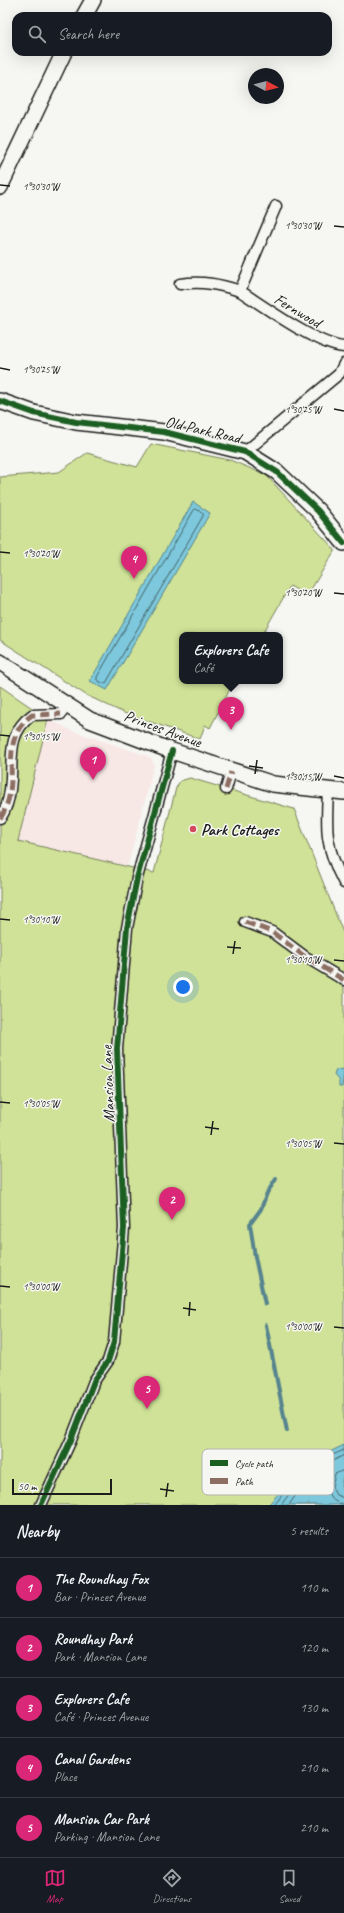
<!DOCTYPE html>
<html lang="en">
<head>
<meta charset="utf-8">
<style>
  body { margin:0; font-family:Caveat,sans-serif; background:#20242c; color:#f1f3f6 }
  .compass { position:absolute; left:248px; top:68px; width:36px; height:36px; border-radius:50%; background:#171b24; box-shadow:0 4px 16px #0002; rotate:97deg }
  .scale { position:absolute; left:12px; bottom:10px; width:100px; box-sizing:border-box; padding-left:4px; border:2px solid #1c1c1c; border-top:0; font-size:11px; line-height:14px; white-space:nowrap; color:#1c1c1c; -webkit-text-stroke:3px #f6f6f2; paint-order:stroke }
  .you { position:absolute; left:183px; top:987px; width:14px; height:14px; margin:-10px; border:3px solid #fff; border-radius:50%; background:#1a73e8; box-shadow:0 0 0 6px #1a73e833 }
  .badge { display:grid; place-items:center; width:26px; height:26px; border-radius:50%; background:#db2777; color:#fff; font-size:13px; font-weight:700 }
  .pin { position:absolute; translate:-50% -33px; filter:drop-shadow(0 1px 2px #0008) }
  .pin::after { content:''; position:absolute; top:21px; width:14px; height:12px; background:inherit; clip-path:polygon(0 0,100% 0,50% 100%) }
  .popup { position:absolute; left:179px; top:632px; width:104px; height:52px; box-sizing:border-box; display:grid; place-content:center; border-radius:8px; background:#171b24; filter:drop-shadow(0 1px 3px #0005); font-size:13px; white-space:nowrap; color:#9ea1a6 }
  .popup b { font-size:15px; color:#f1f3f6 }
  .popup::after { content:''; position:absolute; left:50%; top:100%; margin-left:-8px; border:8px solid transparent; border-top-color:#171b24 }
  .list { margin:0; padding:0; list-style:none }
  h2 { display:flex; justify-content:space-between; align-items:center; height:52px; margin:0; padding:0 16px; font-size:17px }
  h2 small { font-size:13px; font-weight:400; color:#9ea1a6 }
  .list li { display:grid; grid-template-columns:26px 1fr auto; gap:12px; align-items:center; box-sizing:border-box; height:60px; padding:0 16px; border-top:1px solid #363941 }
  .list b { display:block; font-size:15px; white-space:nowrap }
  .list p { margin:0; font-size:13px; white-space:nowrap; color:#9ea1a6 }
  .list em { font-size:13px; font-style:normal; color:#9ea1a6 }
  .icon { flex:none; width:22px; height:22px; fill:none; stroke:currentColor; stroke-width:2; stroke-linecap:round; stroke-linejoin:round }
  .map { position:relative; flex:none; width:344px; height:1505px; overflow:hidden }
  .search { position:absolute; background:#171b24; box-shadow:0 4px 16px #0002; left:12px; right:12px; top:12px; height:44px; display:flex; align-items:center; gap:10px; box-sizing:border-box; padding:0 14px; border-radius:12px; color:#9ea1a6; font-size:15px }
  .sheet { height:352px; background:#171b24 }
  nav { display:flex; justify-content:space-around; align-items:center; box-sizing:border-box; height:56px; border-top:1px solid #363941; background:#171b24; font-size:11px; color:#9ea1a6 }
  nav a { display:grid; justify-items:center; gap:2px }
  nav .on { color:#db2777 }
  .map>svg:first-child { display:block }
  .built { fill:#f7e8e5 }
  .green { fill:#cfe297; stroke:#767f5a }
  .water { fill:#7dc8dc; stroke:#56838f }
  .lines { fill:none; stroke-linecap:round; stroke-linejoin:round }
  .shore { stroke:#436169; stroke-width:1 }
  .stream { stroke:#56838f; stroke-width:4 }
  .street-casing { stroke:#1c1c1c; stroke-width:13 }
  .secondary-casing { stroke:#1c1c1c; stroke-width:18 }
  .street { stroke:#f6f6f2; stroke-width:10 }
  .secondary { stroke:#f6f6f2; stroke-width:15 }
  .quiet { stroke:#8d6e63; stroke-width:5; stroke-dasharray:10 5; stroke-linecap:butt }
  .cycleway-casing { stroke:#f6f6f2; stroke-width:8 }
  .cycleway { stroke:#1b5e20; stroke-width:6 }
  .ticks { fill:none; stroke:#1c1c1c; stroke-width:1.5 }
  .poi-dot { fill:#d1495b; stroke:#f6f6f2; stroke-width:1.5 }
  .labels { text-anchor:middle; stroke-width:3; stroke-linejoin:round; paint-order:stroke }
  .street-label { font-size:16px; fill:#1c1c1c; stroke:#f6f6f2 }
  .poi-label { font-size:16px; font-weight:bold; fill:#1c1c1c; stroke:#f6f6f2; text-anchor:start }
  .key { fill:#f6f6f2; stroke:#b5b5b2; stroke-width:1 }
  .key-label { font-size:11px; fill:#1c1c1c }
  .ticks-label { font-size:10px; text-anchor:middle; fill:#1c1c1c; stroke:#f6f6f2; stroke-width:3; stroke-linejoin:round; paint-order:stroke }
</style>
</head>
<body>
<div class="map">
<svg width="344" height="1505" viewBox="0 0 344 1505">
  <rect width="100%" height="100%" fill="#f6f6f2"/>
  <filter id="ink" filterUnits="userSpaceOnUse"><feTurbulence type="fractalNoise" baseFrequency=".025" numOctaves="2"/><feDisplacementMap in="SourceGraphic" scale="8" xChannelSelector="R" yChannelSelector="G"/><feConvolveMatrix kernelMatrix="1 2 1 2 8 2 1 2 1" color-interpolation-filters="sRGB"/></filter>
  <g filter="url(#ink)">
    <!-- built -->
    <path class="built" d="M48 719 73 731 145 755 152 759 154 765 129 861 116 924 18 841Z"/>
    <!-- green -->
    <path class="green" d="M151 444 230 460 266 475 335 550 307 596 290 586 262 635H182V681H234L210 728 205 725 200 739 124 713 86 695 0 640V477L59 472 87 453 137 467Z
      M0 686 48 719 18 841 154 873 176 788 180 781 190 778 294 809 344 935V1505H0Z"/>
    <!-- water -->
    <path class="water" d="M193 502 210 513 107 690 90 681Z
      M342 1069 344 1071 342 1087H339V1081L334 1075 336 1070Z
      M344 1445V1472L341 1486 344 1494V1505H268L280 1492 285 1482 295 1471 309 1462Z"/>
    <g class="lines">
      <!-- shore -->
      <path class="shore" d="M196 509 203 513V516L106 683 104 684 97 680V677L194 510Z
        M344 1470 335 1474 332 1487 336 1495 344 1498
        M274 1505C283 1496 287 1484 297 1475 309 1463 329 1457 344 1450
        M281 1505 301 1478 344 1455
        M289 1505 304 1483 326 1471 328 1473C325 1486 327 1503 344 1504"/>
      <!-- stream -->
      <path class="stream" d="M265 1304 255 1257 250 1224 261 1209 267 1193 276 1179
        M266 1325 287 1431"/>
      <defs>
        <path id="street" d="M276 206 240 291C265 307 317 345 344 347
          M180 284C202 281 219 284 240 291
          M245 452 339 374 344 364
          M226 789 231 772
          M328 791C326 830 325 847 344 883
          M0 818C4 814 5 809 7 804 18 772 0 738 32 715L61 714
          M245 922 272 932 304 956 344 980
          M41 1505 71 1440 94 1381 108 1361 114 1342 124 1228 117 1049 127 928 137 878 172 751"/>
        <path id="secondary" d="M84 16 93 0
          M0 187 64 52
          M0 401 34 413 76 422 164 432 245 452 277 472 318 511 344 543
          M0 662 90 720 172 751 273 784 344 792"/>
      </defs>
      <!-- street casing -->
      <use href="#street" class="street-casing"/>
      <!-- secondary casing -->
      <use href="#secondary" class="secondary-casing"/>
      <!-- street -->
      <use href="#street" class="street"/>
      <!-- secondary -->
      <use href="#secondary" class="secondary"/>
      <!-- quiet -->
      <path class="quiet" d="M226 789 231 772
        M0 818C4 814 5 809 7 804 18 772 0 738 32 715L61 714
        M245 922 272 932 304 956 344 980"/>
      <defs>
        <path id="cycleway" d="M0 401 34 413 76 422 164 432 245 452 277 472 318 511 344 543
          M41 1505 71 1440 94 1381 108 1361 114 1342 124 1228 117 1049 127 928 137 878 172 751"/>
      </defs>
      <!-- cycleway casing -->
      <use href="#cycleway" class="cycleway-casing"/>
      <!-- cycleway -->
      <use href="#cycleway" class="cycleway"/>
    </g>
  </g>
  <!-- ticks -->
  <path class="ticks" d="M0 185 10 186M334 226 344 227M0 368 10 370M334 409 344 411M0 552 10 553M334 593 344 594M0 735 10 736M249 766 263 768M255 774 257 760M334 776 344 778M0 919 10 920M227 947 241 948M233 954 235 941M334 960 344 961M0 1102 10 1103M205 1127 219 1129M211 1135 213 1121M334 1143 344 1144M0 1286 10 1287M183 1308 196 1310M189 1316 190 1302M334 1327 344 1328M160 1489 174 1491M166 1497 168 1483"/>
  <!-- markers -->
  <circle class="poi-dot" cx="193" cy="829" r="4"/>
  <g class="labels">
    <!-- street labels -->
    <g class="street-label">
      <text transform="translate(298 310) rotate(31)" y="6">Fernwood</text>
      <text transform="translate(203 429) rotate(13)" y="6">Old Park Road</text>
      <text transform="translate(163 728) rotate(20)" y="6">Princes Avenue</text>
      <text transform="translate(107 1084) rotate(-92)" y="6">Mansion Lane</text>
    </g>
    <!-- poi labels -->
    <g class="poi-label">
      <text x="201" y="835">Park Cottages</text>
    </g>
  </g>
  <!-- legend -->
  <rect x="202" y="1449" width="132" height="46" rx="6" class="key"/>
  <rect x="210" y="1460" width="18" height="6" fill="#1b5e20"/>
  <rect x="210" y="1478" width="18" height="6" fill="#8d6e63"/>
  <g class="key-label">
    <text x="235" y="1467">Cycle path</text>
    <text x="235" y="1485">Path</text>
  </g>
  <g class="ticks-label">
    <text x="41" y="190">1°30'30"W</text>
    <text x="303" y="229">1°30'30"W</text>
    <text x="41" y="373">1°30'25"W</text>
    <text x="303" y="413">1°30'25"W</text>
    <text x="41" y="557">1°30'20"W</text>
    <text x="303" y="596">1°30'20"W</text>
    <text x="41" y="740">1°30'15"W</text>
    <text x="303" y="780">1°30'15"W</text>
    <text x="41" y="923">1°30'10"W</text>
    <text x="303" y="963">1°30'10"W</text>
    <text x="41" y="1107">1°30'05"W</text>
    <text x="303" y="1147">1°30'05"W</text>
    <text x="41" y="1290">1°30'00"W</text>
    <text x="303" y="1330">1°30'00"W</text>
  </g>
</svg>
<svg class="compass" viewBox="-18 -18 36 36"><path d="M0-13l5 13h-10z" fill="#e53935"/><path d="M0 13l5-13h-10z" fill="#9ea1a6"/></svg>
<div class="scale">50 m</div>
<div class="you"></div>
<div class="pin badge" style="left:93px;top:780px">1</div>
<div class="pin badge" style="left:172px;top:1220px">2</div>
<div class="pin badge" style="left:231px;top:730px">3</div>
<div class="popup"><b>Explorers Cafe</b>Café</div>
<div class="pin badge" style="left:134px;top:579px">4</div>
<div class="pin badge" style="left:147px;top:1409px">5</div>
<div class="search"><svg class="icon" aria-label="search" viewBox="0 0 24 24"><circle cx="10" cy="10" r="6"/><path d="M15 15l6 6"/></svg>Search here</div>
</div>
<section class="sheet">
<h2>Nearby<small>5 results</small></h2>
<ul class="list">
<li><span class="badge">1</span><div><b>The Roundhay Fox</b><p>Bar · Princes Avenue</p></div><em>110 m</em></li>
<li><span class="badge">2</span><div><b>Roundhay Park</b><p>Park · Mansion Lane</p></div><em>120 m</em></li>
<li><span class="badge">3</span><div><b>Explorers Cafe</b><p>Café · Princes Avenue</p></div><em>130 m</em></li>
<li><span class="badge">4</span><div><b>Canal Gardens</b><p>Place</p></div><em>210 m</em></li>
<li><span class="badge">5</span><div><b>Mansion Car Park</b><p>Parking · Mansion Lane</p></div><em>210 m</em></li>
</ul>
</section>
<nav>
<a class="on"><svg class="icon" aria-label="map" viewBox="0 0 24 24"><path d="M3 6l6-2 6 2 6-2v14l-6 2-6-2-6 2zM9 4v14M15 6v14"/></svg>Map</a>
<a><svg class="icon" aria-label="directions" viewBox="0 0 24 24"><path d="M12 3l9 9-9 9-9-9zM9 14v-3h6M13 9l2 2-2 2"/></svg>Directions</a>
<a><svg class="icon" aria-label="saved" viewBox="0 0 24 24"><path d="M7 4h10v16l-5-4-5 4z"/></svg>Saved</a>
</nav>
</body>
</html>
